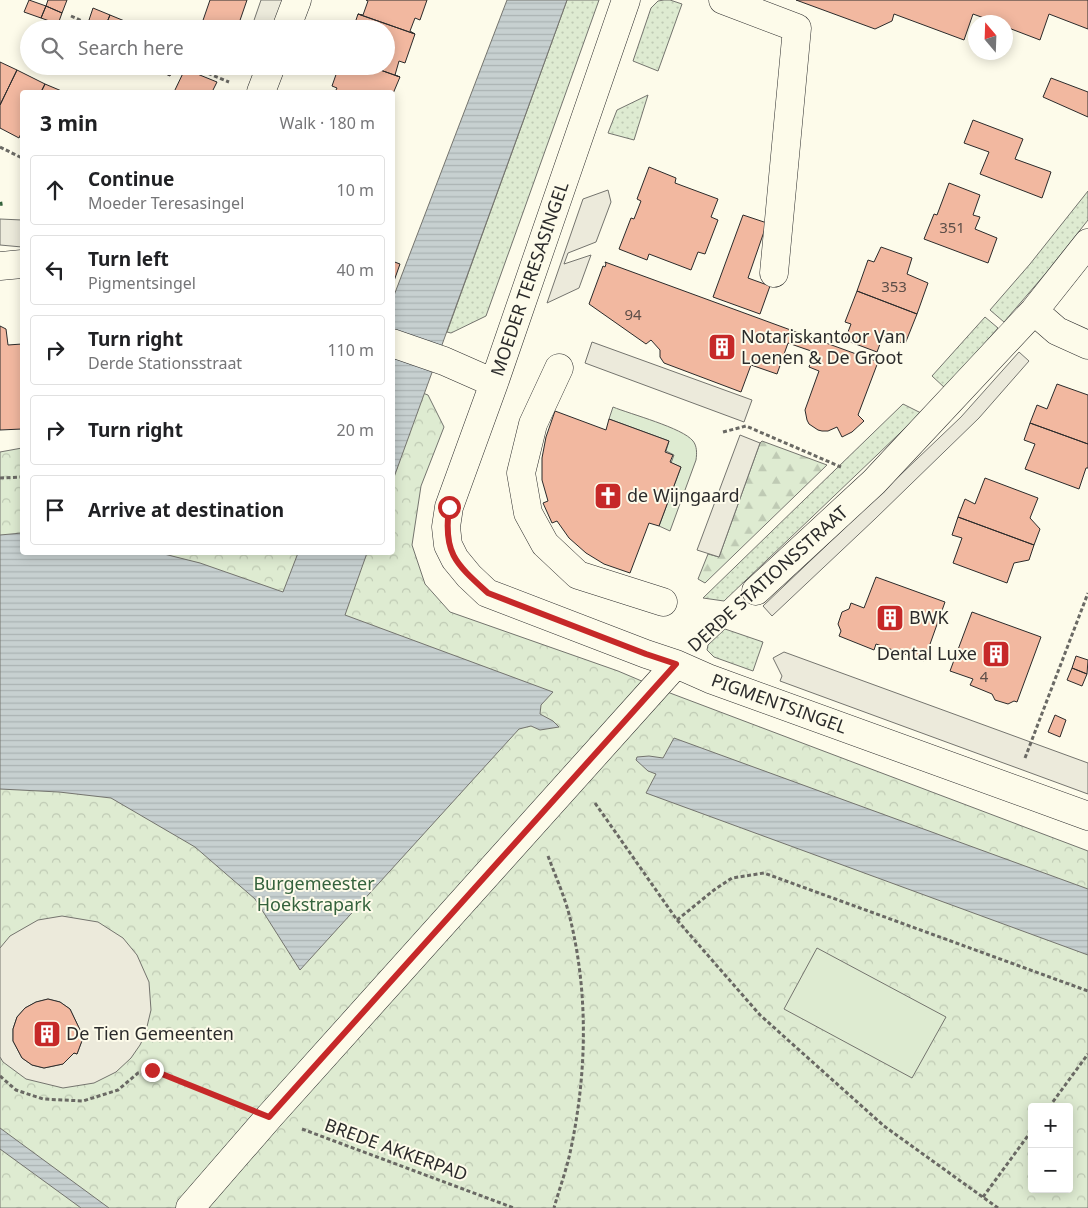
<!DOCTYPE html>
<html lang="en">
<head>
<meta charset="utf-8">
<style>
  body { margin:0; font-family:"Noto Sans",sans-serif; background:#f6f6f6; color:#202124 }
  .controls { position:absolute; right:15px; bottom:15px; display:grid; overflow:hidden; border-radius:5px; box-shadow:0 2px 12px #0003 }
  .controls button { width:45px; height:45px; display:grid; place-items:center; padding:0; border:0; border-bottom:1px solid #e0e0e0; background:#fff; color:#202124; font:25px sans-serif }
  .compass { position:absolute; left:968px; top:15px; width:45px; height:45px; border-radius:50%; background:#fff; box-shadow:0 2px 12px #0003; rotate:341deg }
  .stop { position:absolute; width:15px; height:15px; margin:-11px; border:4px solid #c62828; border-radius:50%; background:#fff }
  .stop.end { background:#c62828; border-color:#fff; box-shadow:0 1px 5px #0008 }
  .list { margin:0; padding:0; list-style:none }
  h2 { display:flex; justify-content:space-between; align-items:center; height:65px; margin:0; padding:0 20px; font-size:21px }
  h2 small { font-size:16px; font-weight:400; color:#757577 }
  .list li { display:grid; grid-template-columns:32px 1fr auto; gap:15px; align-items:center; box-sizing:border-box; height:70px; margin:0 10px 10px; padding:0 10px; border:1px solid #e0e0e0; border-radius:5px }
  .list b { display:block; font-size:19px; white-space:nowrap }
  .list p { margin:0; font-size:16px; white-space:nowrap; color:#757577 }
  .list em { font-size:16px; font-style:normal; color:#757577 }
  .icon { flex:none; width:28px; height:28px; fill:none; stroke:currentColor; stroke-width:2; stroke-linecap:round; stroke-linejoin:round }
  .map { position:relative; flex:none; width:1088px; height:1208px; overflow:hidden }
  .search { position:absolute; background:#fff; box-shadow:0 2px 12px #0003; left:20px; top:20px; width:375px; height:55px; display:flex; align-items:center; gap:12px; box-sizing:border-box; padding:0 18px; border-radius:28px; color:#757577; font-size:19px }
  .panel { position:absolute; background:#fff; box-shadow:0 2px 12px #0003; left:20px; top:90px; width:375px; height:465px; border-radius:5px }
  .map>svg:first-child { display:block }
  .grass { fill:url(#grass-dots); stroke:#74746e }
  .forest { fill:url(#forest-firs); stroke:#74746e }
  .park { fill:url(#park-crowns); stroke:#74746e; fill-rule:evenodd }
  .garden { fill:#deebd1; stroke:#74746e }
  .parking { fill:#eceadb; stroke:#74746e; fill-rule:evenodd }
  .water { fill:url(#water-rules); stroke:#74746e }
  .building { fill:#f2b8a0; stroke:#2b2b2b }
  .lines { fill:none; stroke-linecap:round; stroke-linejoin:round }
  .minor-casing { stroke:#2b2b2b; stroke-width:29 }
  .path { stroke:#6a6964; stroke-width:3; stroke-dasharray:4 2.5; stroke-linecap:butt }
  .minor { stroke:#fdfbea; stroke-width:28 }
  .hedge { stroke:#34623c; stroke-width:4; stroke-dasharray:2.5 4; stroke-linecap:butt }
  .route { stroke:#c62828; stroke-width:6 }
  .labels { text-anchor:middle; stroke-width:4; stroke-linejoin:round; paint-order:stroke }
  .number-label { font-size:15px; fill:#5d4e48 }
  .street-label { font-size:18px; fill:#2b2b2b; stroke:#fdfbea }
  .poi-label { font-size:18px; fill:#2b2b2b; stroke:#fdfbea; text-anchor:start }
  .park-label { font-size:18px; fill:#34623c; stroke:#fdfbea }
</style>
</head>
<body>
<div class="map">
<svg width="1088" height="1208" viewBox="0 0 1088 1208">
  <defs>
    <pattern id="grass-dots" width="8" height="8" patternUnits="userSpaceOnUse" patternTransform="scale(1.25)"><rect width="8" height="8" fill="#deebd1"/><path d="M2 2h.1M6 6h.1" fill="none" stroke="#bfcab4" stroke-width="1.8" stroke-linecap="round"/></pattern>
    <pattern id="forest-firs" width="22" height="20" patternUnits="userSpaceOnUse" patternTransform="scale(1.25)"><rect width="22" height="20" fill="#deebd1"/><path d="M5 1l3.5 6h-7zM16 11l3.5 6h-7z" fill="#bfcab4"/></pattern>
    <pattern id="park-crowns" width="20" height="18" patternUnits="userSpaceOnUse" patternTransform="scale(1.25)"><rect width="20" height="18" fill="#deebd1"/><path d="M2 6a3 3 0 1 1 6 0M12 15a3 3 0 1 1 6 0" fill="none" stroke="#bfcab4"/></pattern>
    <pattern id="water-rules" width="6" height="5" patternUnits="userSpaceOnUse" patternTransform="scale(1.25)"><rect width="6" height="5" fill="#c7d0d0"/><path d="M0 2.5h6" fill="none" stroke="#abb3b3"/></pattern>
  </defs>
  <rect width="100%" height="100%" fill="#fdfbea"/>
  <!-- grass -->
  <path class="grass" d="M567 0H599L486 316 451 333 447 332Z
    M664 0H670L682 4 658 71 633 61 651 8 658 1Z
    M648 95 634 140 608 133 617 110Z
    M1088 191V220L1046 273 1004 322 990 310 1030 264Z
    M985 317 998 328 945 388 932 376Z
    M903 404 921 413 724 601 703 598Z
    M725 629 763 642 753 671 714 657 707 650 708 645Z"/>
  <!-- forest -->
  <path class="forest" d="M762 441 827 465 705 583 698 579 708 554 719 557 760 443Z"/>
  <!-- park -->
  <path class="park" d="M393 382 428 395 444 427 421 486 412 545 425 584 450 612 618 671 670 693 1088 851V1208H0V452L22 448V552H392ZM1032 1107H1069V1189H1032Z"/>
  <!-- garden -->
  <path class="garden" d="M613 407C630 414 683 428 693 441 697 446 697 453 696 460L670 531 659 526 681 467 671 463 674 455 666 451 669 441 609 419Z
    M817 948 946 1017 912 1078 784 1009Z"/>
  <!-- parking -->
  <path class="parking" d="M261 0H286L276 29H251Z
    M608 190 611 202 596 242 568 253 564 264 591 255 579 288 547 303 583 199Z
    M0 219 22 220V247L0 245Z
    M592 342 752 400 744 422 585 363Z
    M1019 352 1029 361 979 418 875 519 772 616 763 606 961 417Z
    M740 435 760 443 719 557 697 550Z
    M784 652 1088 763V794L780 681 782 676 773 658Z
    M62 916 98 922 123 938 137 955 149 982 151 1010 145 1035 140 1045 131 1058 116 1072 94 1083 63 1088 26 1079 3 1062 0 1057V948L10 936 38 920ZM48 999 60 1002 70 1009 81 1032 80 1036 83 1038 77 1054 74 1053 63 1064 44 1068 32 1065 22 1058 13 1041V1029L17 1017 25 1008 36 1002Z"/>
  <!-- water -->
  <path class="water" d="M507 0H567L393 480V298Z
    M22 533V552L160 553 200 563 283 592 298 553H367L345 615 553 692 541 705 540 714 553 721 559 727 540 730 531 726 519 729 300 970 255 899 195 847 111 798 59 792 0 789V535Z
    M674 738 1088 889V955L646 793 656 774 648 771 636 760 637 757 649 756 663 758Z
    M0 1128 109 1208H81L0 1149Z"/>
  <!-- building -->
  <path class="building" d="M29 0 46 6 41 18 24 12Z
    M48 0H67L62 13 46 6Z
    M210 0H247L237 29H200Z
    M366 0H427L420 20 415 18 410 31 415 34 358 14 363 15 368 1Z
    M796 0H1088V29L1049 14 1040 40 1006 27V22H995L973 14 964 40 894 14 892 21 875 29Z
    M46 6 62 13 58 24 41 18Z
    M93 8 110 15 105 27 89 20Z
    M358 14 415 34 405 63 399 61 395 75 400 77 369 66H386V29H353Z
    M110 15 127 22 124 29H110L105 27Z
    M0 62 17 70 0 105Z
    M155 66H174L170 76 154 69Z
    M201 66H223L220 74Z
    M339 66H369L400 77 392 96V92H335L337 88 332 86Z
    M185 69 217 82 212 92H174Z
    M17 70 45 84 41 92H22V131L19 138 0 128V105Z
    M1051 78 1088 92V117L1043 97Z
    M45 84 64 92H41Z
    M973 120 1023 139 1015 159 1051 172 1042 198 980 174 989 152 964 143Z
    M649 167 676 178 675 183 718 199 711 217 718 220 705 254 698 252 691 270 649 254 647 260 619 249 631 218 634 219 641 201 637 199Z
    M949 183 980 195 973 215 980 217 975 229 997 238 988 263 924 239 934 214 937 215Z
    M743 215 767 223 748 278 770 286 760 314 713 297Z
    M881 247 912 258 907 274 928 283 917 314 857 291 868 260 874 262Z
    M392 261 400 264 394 281 392 280Z
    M605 262 878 362 858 415 864 421 852 432 842 437 837 427 828 431H822L818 430 809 424 807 420 805 410 819 371 809 367 814 352 788 343 777 374 751 365 741 392 664 363 660 357V350L651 340 646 344 589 304 603 266 605 267 606 264Z
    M857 291 917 314 905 344 883 336 877 352 845 340 851 324 845 322Z
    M0 326 6 329 8 345 22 344V429L0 430Z
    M1057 384 1088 395V444L1030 423 1037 405 1047 409Z
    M555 411 606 430 609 419 669 441 665 452 673 455 670 462 681 467 659 526 649 523 630 573 604 564 586 553 569 538 557 521 552 523 543 503 548 501 542 480V458L546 437Z
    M1030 423 1088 444V468H1086L1079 489 1025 469 1035 444 1024 440Z
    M985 478 1038 498 1030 518 1040 529 1034 545 958 517 965 499 975 504Z
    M958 517 1034 545 1029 560 1014 563 1007 583 953 563 962 538 952 535Z
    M876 577 945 602 924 661 876 644 874 650 839 636 841 631 838 624 842 612 849 609 851 603 864 608Z
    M972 612 1041 637 1017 702 1014 701 1008 704 995 700 992 694 970 685 973 679 950 671Z
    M1076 656 1088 660 1087 674 1072 668Z
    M1072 668 1087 674 1082 686 1067 680Z
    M1055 715 1066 720 1060 737 1048 732Z
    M48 999 60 1002 70 1009 81 1032 80 1036 83 1038 77 1054 74 1053 63 1064 44 1068 32 1065 22 1058 13 1041V1029L17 1017 25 1008 36 1002Z"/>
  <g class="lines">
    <defs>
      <path id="minor" d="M626 0 494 383 449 507 446 527 448 545 455 559 469 576 487 593 646 654 676 664 710 679 1088 816
        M723 0 797 28 774 273
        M286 29 297 0
        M261 92 271 66
        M0 266 22 264
        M1034 311 1057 331 1088 345
        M392 343 444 361 494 383
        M559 368 533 424 521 473 528 513 545 544 578 575 663 602
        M756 591 874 482 1034 311 1088 243
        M190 1208 269 1117 676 664"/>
    </defs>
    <!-- minor casing -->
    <use href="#minor" class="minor-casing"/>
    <!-- path -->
    <path class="path" d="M71 16 100 29
      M190 66 229 82
      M0 147 22 158
      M723 432 746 426 841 467
      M0 478 22 477
      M701 638 729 611
      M1025 758 1088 593
      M595 803 677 920 760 1015 884 1126 998 1208
      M548 856C555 875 564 895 569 914 589 992 587 1075 570 1153 566 1171 559 1190 554 1208
      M677 920 714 890 732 878 764 873 1088 991
      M0 1076 16 1090 43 1099 83 1101 118 1090 138 1073 152 1070 236 1103
      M1049 1107 1088 1054
      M302 1129 514 1208
      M983 1197 1032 1130"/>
    <!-- minor -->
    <use href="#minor" class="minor"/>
    <!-- hedge -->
    <path class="hedge" d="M0 204 6 203"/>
  </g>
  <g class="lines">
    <!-- route -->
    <path class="route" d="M152 1070 269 1117 676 664 646 654 488 593C455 563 443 553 449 507"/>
  </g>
  <!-- icons -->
  <defs>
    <symbol id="building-square" viewBox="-11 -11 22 22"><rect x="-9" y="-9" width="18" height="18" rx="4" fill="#c62828" stroke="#fdfbea"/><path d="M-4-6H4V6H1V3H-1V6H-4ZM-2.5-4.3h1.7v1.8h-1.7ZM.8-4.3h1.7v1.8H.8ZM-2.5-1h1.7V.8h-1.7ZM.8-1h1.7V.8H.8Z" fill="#fff"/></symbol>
    <symbol id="church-square" viewBox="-11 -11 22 22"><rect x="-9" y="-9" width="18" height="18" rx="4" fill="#c62828" stroke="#fdfbea"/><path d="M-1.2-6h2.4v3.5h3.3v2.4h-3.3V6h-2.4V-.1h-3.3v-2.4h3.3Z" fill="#fff"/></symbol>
  </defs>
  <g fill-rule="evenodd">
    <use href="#building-square" x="706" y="331" width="32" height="32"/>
    <use href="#church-square" x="592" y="480" width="32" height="32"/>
    <use href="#building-square" x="874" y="602" width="32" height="32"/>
    <use href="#building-square" x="980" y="638" width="32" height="32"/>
    <use href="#building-square" x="31" y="1018" width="32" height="32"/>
  </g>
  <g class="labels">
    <!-- number labels -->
    <g class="number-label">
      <text x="952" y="233">351</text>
      <text x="894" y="292">353</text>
      <text x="633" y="320">94</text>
      <text x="984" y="682">4</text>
    </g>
    <!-- street labels -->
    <g class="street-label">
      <text transform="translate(530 279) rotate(-71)" y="6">MOEDER TERESASINGEL</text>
      <text transform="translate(768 579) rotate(-42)" y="6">DERDE STATIONSSTRAAT</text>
      <text transform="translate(779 704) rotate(20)" y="6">PIGMENTSINGEL</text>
      <text transform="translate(396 1150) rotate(20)" y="6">BREDE AKKERPAD</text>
    </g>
    <!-- poi labels -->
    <g class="poi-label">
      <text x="741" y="343">Notariskantoor Van<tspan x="741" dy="21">Loenen &amp; De Groot</tspan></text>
      <text x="627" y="502">de Wijngaard</text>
      <text x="909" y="624">BWK</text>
      <text x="977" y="660" text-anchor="end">Dental Luxe</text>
      <text x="66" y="1040">De Tien Gemeenten</text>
    </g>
    <!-- park labels -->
    <g class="park-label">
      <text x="314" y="890">Burgemeester<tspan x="314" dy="21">Hoekstrapark</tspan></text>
    </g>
  </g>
</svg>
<div class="controls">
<button>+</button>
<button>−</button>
</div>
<svg class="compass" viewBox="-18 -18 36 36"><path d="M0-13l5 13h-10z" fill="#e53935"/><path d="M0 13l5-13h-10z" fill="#757577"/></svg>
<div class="stop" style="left:449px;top:507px"></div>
<div class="stop end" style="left:152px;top:1070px"></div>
<div class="search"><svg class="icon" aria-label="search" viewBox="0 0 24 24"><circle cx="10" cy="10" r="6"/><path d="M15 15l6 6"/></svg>Search here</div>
<section class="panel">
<h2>3 min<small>Walk · 180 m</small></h2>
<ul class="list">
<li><svg class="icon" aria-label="ahead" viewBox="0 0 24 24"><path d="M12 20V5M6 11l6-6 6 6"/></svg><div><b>Continue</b><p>Moeder Teresasingel</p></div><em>10 m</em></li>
<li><svg class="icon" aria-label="left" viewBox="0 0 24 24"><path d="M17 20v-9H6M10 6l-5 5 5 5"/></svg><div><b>Turn left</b><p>Pigmentsingel</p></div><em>40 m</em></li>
<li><svg class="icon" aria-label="right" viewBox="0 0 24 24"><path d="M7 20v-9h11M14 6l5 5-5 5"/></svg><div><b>Turn right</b><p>Derde Stationsstraat</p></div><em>110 m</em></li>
<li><svg class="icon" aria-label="right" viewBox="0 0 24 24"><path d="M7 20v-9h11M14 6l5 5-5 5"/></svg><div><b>Turn right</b></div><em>20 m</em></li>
<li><svg class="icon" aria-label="arrive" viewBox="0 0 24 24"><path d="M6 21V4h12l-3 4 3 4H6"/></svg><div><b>Arrive at destination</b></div></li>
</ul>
</section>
</div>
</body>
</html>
